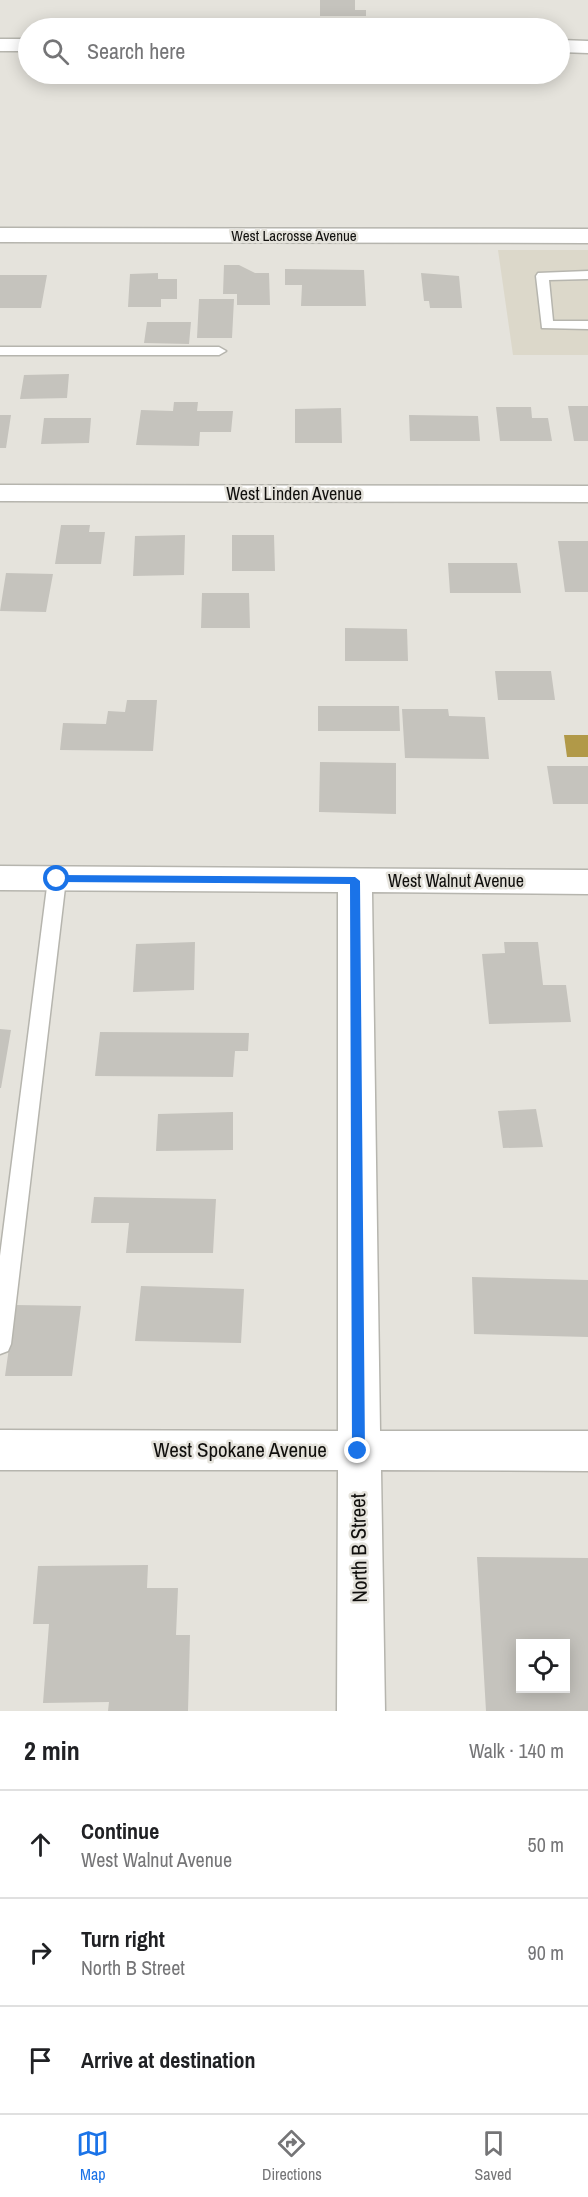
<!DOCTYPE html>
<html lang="en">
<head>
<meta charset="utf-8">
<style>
  body { margin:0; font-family:"Archivo Narrow",sans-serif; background:#f2f2f2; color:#202124 }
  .controls { position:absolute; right:18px; bottom:18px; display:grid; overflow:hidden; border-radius:0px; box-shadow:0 3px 15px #0003 }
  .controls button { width:54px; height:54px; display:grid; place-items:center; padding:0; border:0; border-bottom:2px solid #e0e0e0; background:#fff; color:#202124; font:30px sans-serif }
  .stop { position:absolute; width:18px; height:18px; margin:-14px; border:4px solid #1a73e8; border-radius:50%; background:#fff }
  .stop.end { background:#1a73e8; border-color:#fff; box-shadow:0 2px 6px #0008 }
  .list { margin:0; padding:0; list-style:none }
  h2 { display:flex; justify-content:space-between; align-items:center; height:78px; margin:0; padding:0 24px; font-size:26px }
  h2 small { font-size:20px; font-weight:400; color:#757577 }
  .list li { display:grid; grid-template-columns:39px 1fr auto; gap:18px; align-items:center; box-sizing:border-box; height:108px; padding:0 24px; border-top:2px solid #e0e0e0 }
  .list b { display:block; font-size:22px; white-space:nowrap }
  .list p { margin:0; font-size:20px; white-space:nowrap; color:#757577 }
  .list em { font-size:20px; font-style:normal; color:#757577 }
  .icon { flex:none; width:33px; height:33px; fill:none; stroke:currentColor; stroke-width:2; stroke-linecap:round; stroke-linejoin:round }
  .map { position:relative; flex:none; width:588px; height:1711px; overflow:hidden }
  .search { position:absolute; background:#fff; box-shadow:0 3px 15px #0003; left:18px; right:18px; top:18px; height:66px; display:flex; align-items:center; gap:15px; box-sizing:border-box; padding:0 21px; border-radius:33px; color:#757577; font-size:22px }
  .sheet { height:402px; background:#fff }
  nav { display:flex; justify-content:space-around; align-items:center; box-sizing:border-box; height:84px; border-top:2px solid #e0e0e0; background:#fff; font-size:16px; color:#757577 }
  nav a { display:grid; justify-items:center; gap:3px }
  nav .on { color:#1a73e8 }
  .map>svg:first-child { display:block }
  .built { fill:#dcd8ca }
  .water { fill:#b19948 }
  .building { fill:#c5c3bd; fill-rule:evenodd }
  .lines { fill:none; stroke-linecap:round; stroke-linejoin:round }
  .lane-casing { stroke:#b6b5ae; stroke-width:3 }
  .street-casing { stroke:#b6b5ae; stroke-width:3 }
  .lane { fill:#fff; fill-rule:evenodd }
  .street { fill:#fff; fill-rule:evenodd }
  .route { fill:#1a73e8 }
  .labels { text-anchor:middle; stroke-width:5; stroke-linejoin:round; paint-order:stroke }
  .far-street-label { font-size:15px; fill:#11100e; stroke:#e5e3dc }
  .street-label { font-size:18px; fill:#11100e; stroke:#e5e3dc }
  .near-street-label { font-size:21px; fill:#11100e; stroke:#e5e3dc }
</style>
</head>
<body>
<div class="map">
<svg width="588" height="1711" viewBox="0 0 588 1711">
  <rect width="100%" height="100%" fill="#e5e3dc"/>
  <!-- built -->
  <path class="built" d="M498 250H588V355H513Z"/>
  <!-- water -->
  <path class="water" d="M564 735H588V757H567Z"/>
  <!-- building -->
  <path class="building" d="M320 0H355V10H366V16H320Z
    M224 265H239L255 273H269L270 305H237V294H223Z
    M285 269 364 270 366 306H301L302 285H285Z
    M158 273V279H177V299H161V307H128L130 274Z
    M421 273 459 276 462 308H430L429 301H424Z
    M0 275H47L41 308H0Z
    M199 299H234L232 338H197Z
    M147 322H191L189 344 144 343Z
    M69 374 67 398 20 399 24 375Z
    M174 402H198L197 411H233L231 432H200L199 446 136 445 141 410 173 411Z
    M568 406H588V441H574Z
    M496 407H531L532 418H548L552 441H500Z
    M341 408 342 443H295V409Z
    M0 415H11L6 448H0Z
    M409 415 478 416 480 441H410Z
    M44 418H91L89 443 41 444Z
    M61 525H90L89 532H105L101 564H55Z
    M185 535 184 575 133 576 135 536Z
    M232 535H274L275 571H232Z
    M558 541H588V592H565Z
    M448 563H517L521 593H450Z
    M6 573 53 574 46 612 0 611Z
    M202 593H249L250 628H201Z
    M345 628 407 629 408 661H345Z
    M495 671H551L555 700H498Z
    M127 700H157L153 751 60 750 63 723 106 724 108 711 125 712Z
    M318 706H399L400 731H318Z
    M402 709H448L449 716 485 717 489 759 405 758Z
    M320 762 396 763V814L319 812Z
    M547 766H588V804H553Z
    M195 942 194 990 133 992 136 944Z
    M504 942H538L543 985H566L571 1022 489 1024 482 954 505 953Z
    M0 1029 11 1030 1 1088H0Z
    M100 1032 249 1033 248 1051H235L233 1077 95 1076Z
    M536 1109 543 1147 503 1148 498 1111Z
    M233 1112V1150L156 1151 158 1114Z
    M94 1197 216 1199 213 1253H126L129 1223H91Z
    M472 1277 588 1280V1337L474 1334Z
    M141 1286 244 1289 241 1343 135 1341Z
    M15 1305 81 1306 72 1376H5Z
    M477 1557 588 1558V1711H486ZM520 1644H566V1688H520Z
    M148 1565 147 1588H178L176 1635H190L188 1711H108L109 1702 43 1703 49 1624H33L38 1566Z"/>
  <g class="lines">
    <defs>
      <path id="lane" d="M588 271V279L549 280 553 321H588V329L542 328 536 276 538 273Z
        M0 347H219L226 351 219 355H0Z
        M57 872 63 874 66 879 11 1344 8 1351 0 1354V1256L48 879 51 874Z"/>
      <path id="street" d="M0 39H28V51H0Z
        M560 40 588 41V53L560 52Z
        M0 228 588 229V243L0 242Z
        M0 485 588 486V502L0 501Z
        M0 866 588 870V894L372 892 380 1431H588V1471L381 1470 385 1711H337L338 1470H0V1430L338 1431V892L0 890Z"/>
    </defs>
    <!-- lane casing -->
    <use href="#lane" class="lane-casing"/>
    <!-- street casing -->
    <use href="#street" class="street-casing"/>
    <!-- lane -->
    <use href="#lane" class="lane"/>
    <!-- street -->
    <use href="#street" class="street"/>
  </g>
  <!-- route -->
  <path class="route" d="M57 875 355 877 360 881 365 1451 363 1455 358 1456 352 1451 350 884 57 882 52 879Z"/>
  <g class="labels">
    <!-- far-street labels -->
    <g class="far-street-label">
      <text x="294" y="241">West Lacrosse Avenue</text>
    </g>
    <!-- street labels -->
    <g class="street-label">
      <text x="294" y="500">West Linden Avenue</text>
      <text x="456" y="887">West Walnut Avenue</text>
    </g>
    <!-- near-street labels -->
    <g class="near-street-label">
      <text x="240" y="1457">West Spokane Avenue</text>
      <text transform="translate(359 1548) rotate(-91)" y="7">North B Street</text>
    </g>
  </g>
</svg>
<div class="controls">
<button><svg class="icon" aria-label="locate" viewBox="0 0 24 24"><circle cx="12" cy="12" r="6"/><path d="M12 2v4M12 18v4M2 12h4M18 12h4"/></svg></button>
</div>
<div class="stop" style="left:57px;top:879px"></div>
<div class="stop end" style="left:358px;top:1451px"></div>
<div class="search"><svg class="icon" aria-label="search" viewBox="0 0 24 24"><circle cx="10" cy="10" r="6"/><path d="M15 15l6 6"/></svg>Search here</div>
</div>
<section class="sheet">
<h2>2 min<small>Walk · 140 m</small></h2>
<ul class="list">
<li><svg class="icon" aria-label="ahead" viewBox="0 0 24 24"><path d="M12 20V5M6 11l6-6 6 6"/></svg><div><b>Continue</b><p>West Walnut Avenue</p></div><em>50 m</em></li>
<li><svg class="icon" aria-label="right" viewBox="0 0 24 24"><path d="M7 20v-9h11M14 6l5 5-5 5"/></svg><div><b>Turn right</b><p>North B Street</p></div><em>90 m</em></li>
<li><svg class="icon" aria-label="arrive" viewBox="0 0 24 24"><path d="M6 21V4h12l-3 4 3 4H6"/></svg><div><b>Arrive at destination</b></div></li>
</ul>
</section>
<nav>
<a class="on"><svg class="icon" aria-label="map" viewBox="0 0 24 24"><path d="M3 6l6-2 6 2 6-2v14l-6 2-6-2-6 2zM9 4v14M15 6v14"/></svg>Map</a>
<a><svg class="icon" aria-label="directions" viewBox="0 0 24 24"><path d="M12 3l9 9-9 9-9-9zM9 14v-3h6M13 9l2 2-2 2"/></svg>Directions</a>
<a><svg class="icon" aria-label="saved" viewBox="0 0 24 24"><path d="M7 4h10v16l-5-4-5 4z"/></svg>Saved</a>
</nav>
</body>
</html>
